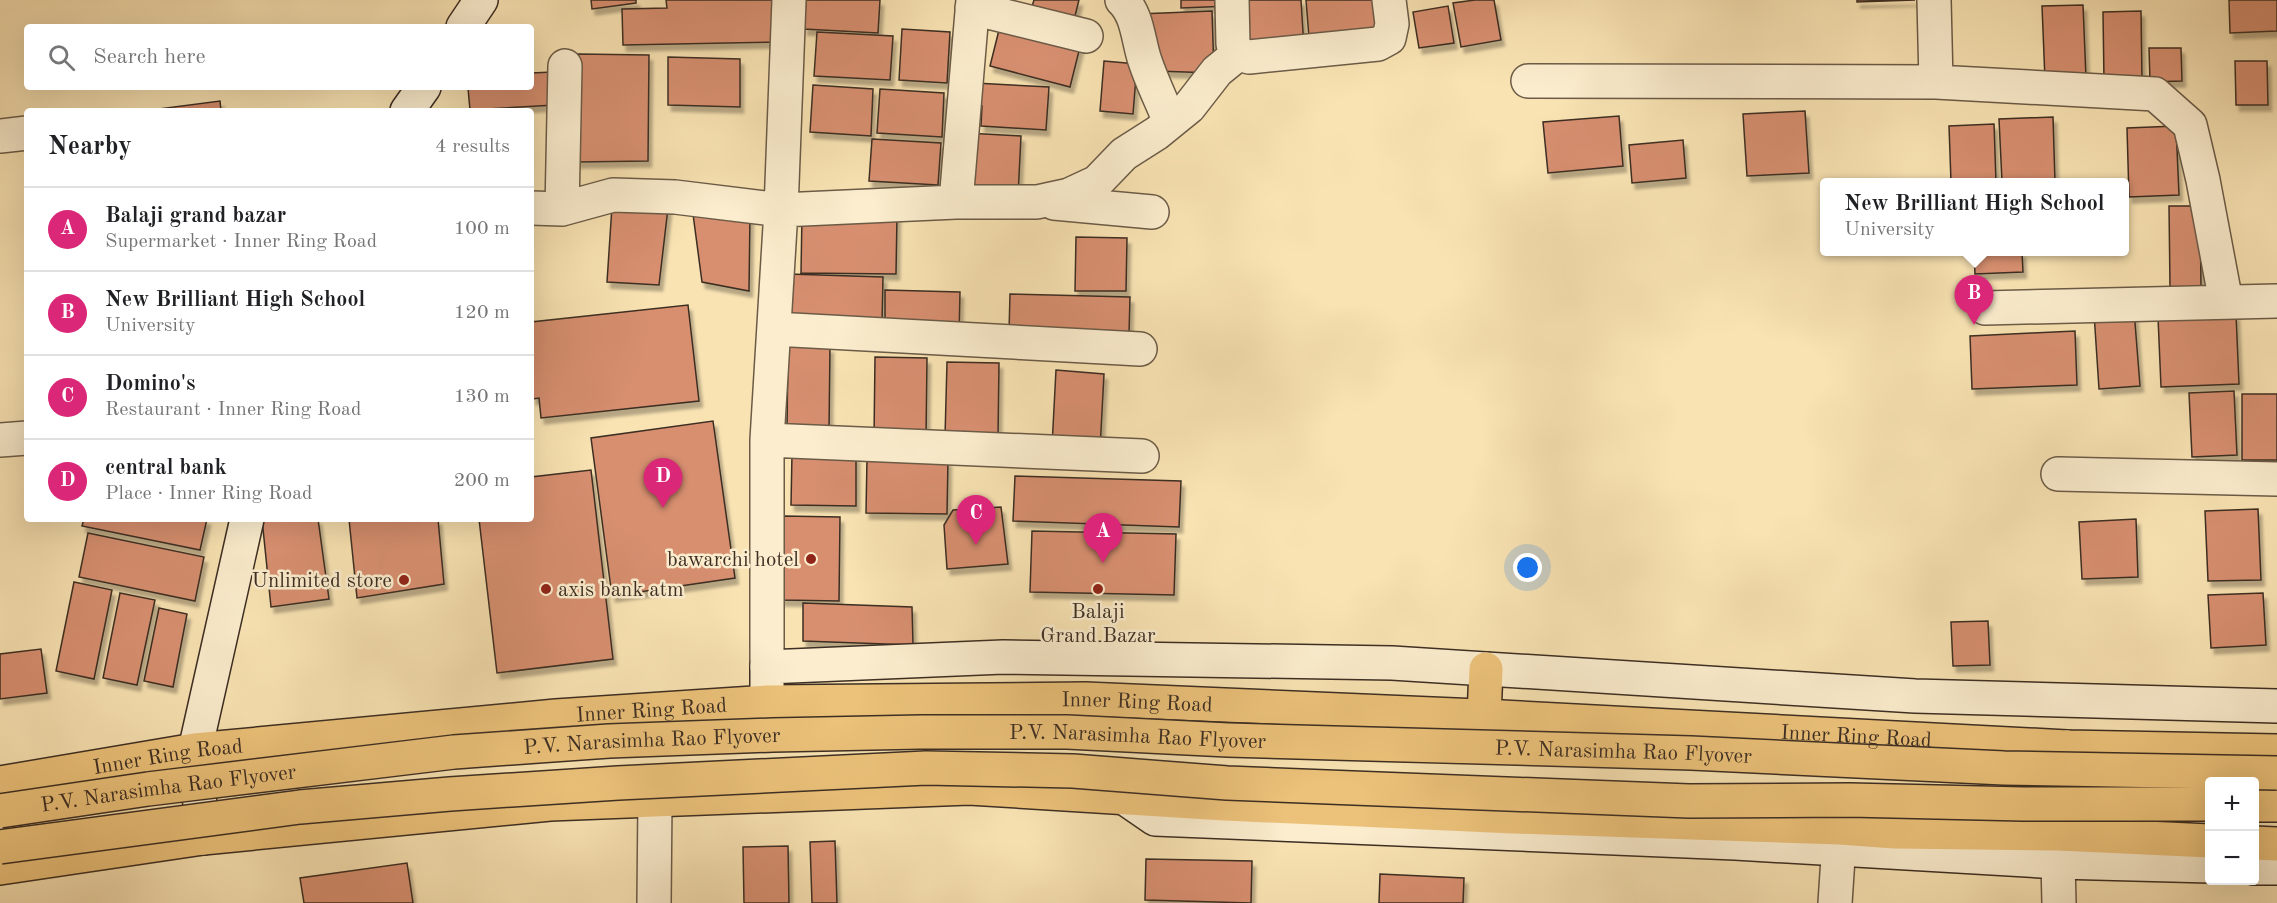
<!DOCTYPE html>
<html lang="en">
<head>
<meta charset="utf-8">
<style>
  body { margin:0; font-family:"Old Standard TT",serif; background:#f2f2f2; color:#202124 }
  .controls { position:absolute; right:18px; bottom:18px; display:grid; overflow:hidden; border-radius:6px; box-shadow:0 6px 24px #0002 }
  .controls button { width:54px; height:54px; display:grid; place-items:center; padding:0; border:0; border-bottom:2px solid #e0e0e0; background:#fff; color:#202124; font:30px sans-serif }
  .you { position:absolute; left:1528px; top:568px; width:21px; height:21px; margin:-15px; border:4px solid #fff; border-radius:50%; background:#1a73e8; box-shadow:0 0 0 9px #1a73e833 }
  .badge { display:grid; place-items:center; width:39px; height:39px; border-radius:50%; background:#db2777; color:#fff; font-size:20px; font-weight:700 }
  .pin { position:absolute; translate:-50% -50px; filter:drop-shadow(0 2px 3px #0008) }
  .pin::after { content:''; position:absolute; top:32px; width:21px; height:18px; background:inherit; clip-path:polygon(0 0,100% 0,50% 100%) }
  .popup { position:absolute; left:1820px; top:178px; width:309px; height:78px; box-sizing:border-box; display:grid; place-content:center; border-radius:6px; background:#fff; filter:drop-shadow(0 2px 4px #0005); font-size:20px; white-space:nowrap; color:#757577 }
  .popup b { font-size:22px; color:#202124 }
  .popup::after { content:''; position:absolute; left:50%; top:100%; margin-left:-12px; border:12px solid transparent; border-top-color:#fff }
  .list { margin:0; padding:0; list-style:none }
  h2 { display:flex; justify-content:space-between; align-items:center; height:78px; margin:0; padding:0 24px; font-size:26px }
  h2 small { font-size:20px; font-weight:400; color:#757577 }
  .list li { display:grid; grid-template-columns:39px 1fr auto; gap:18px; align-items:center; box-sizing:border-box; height:84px; padding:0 24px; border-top:2px solid #e0e0e0 }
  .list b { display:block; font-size:22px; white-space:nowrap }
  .list p { margin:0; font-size:20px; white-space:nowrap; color:#757577 }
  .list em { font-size:20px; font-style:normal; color:#757577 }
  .icon { flex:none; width:33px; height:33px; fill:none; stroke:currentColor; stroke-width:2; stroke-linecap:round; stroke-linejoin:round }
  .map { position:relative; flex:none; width:2277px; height:903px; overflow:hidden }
  .search { position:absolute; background:#fff; box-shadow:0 6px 24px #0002; left:24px; top:24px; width:510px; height:66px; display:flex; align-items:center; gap:15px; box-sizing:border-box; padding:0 21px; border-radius:6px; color:#757577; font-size:22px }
  .panel { position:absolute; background:#fff; box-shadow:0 6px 24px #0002; left:24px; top:108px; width:510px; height:414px; border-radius:6px }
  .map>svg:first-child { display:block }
  .building { fill:#d78f6f; stroke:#3c2e23; stroke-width:1.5; filter:url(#shadow) }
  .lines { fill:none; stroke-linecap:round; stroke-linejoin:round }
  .street-casing { stroke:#6b5b47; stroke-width:36 }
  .secondary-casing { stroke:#3c2e23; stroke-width:36 }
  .primary-casing { stroke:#3c2e23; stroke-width:36 }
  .highway-casing { stroke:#3c2e23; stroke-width:36 }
  .street { stroke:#fbedce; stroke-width:33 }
  .secondary { stroke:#fbedce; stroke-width:33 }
  .primary { stroke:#ecc27a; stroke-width:33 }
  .highway { stroke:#ecc27a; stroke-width:33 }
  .highway-bridge-casing { stroke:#3c2e23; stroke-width:36; stroke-linecap:butt }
  .highway-bridge { stroke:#ecc27a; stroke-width:33 }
  .poi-dot { fill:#8f2418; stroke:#fbedce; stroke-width:2 }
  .labels { text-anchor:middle; stroke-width:5; stroke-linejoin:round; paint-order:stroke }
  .poi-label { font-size:21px; fill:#3c2e23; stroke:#fbedce; text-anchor:end }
  .street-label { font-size:21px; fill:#3c2e23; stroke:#fbedce }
</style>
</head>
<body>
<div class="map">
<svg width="2277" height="903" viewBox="0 0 2277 903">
  <defs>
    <filter id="shadow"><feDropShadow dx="3.5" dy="6" stdDeviation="1.5" flood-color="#0004"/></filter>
  </defs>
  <rect width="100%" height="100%" fill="#f9e3b3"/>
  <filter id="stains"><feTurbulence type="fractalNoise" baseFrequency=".00333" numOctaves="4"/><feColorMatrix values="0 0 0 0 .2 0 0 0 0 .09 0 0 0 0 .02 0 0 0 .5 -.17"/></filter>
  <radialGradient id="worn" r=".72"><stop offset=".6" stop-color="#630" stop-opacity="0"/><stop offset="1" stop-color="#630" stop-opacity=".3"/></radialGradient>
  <!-- building -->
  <path class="building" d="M591 0H636V3L592 9Z
    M666 0H778L779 42 623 45 622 9 667 8Z
    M806 0H880L878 33 804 29Z
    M1034 0H1079L1073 24 1030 13Z
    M1181 0H1229L1230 6 1181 8Z
    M1247 0H1301L1304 48 1250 51Z
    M1306 0H1374L1378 44 1310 50Z
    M1475 0H1494L1501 40 1461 47 1453 3Z
    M1857 0H1915L1857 2Z
    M2229 0H2277V31L2230 33Z
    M2083 5 2086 78 2045 80 2042 6Z
    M1448 6 1454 43 1419 48 1413 12Z
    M1212 11 1214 73 1156 71 1139 14Z
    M2141 11 2142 80 2104 81 2103 12Z
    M1000 26 1080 47 1070 87 990 66Z
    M902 29 950 32 947 83 899 80Z
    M817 32 893 36 890 80 814 76Z
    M2149 48H2181L2182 81 2150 82Z
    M578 54 649 55 648 161 576 162Z
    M668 57 740 59V107L668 105Z
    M1104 61 1137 64 1133 114 1100 111Z
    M2235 61H2267L2268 105H2236Z
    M553 72 555 105 470 110 468 88 531 87V73Z
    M975 83 1049 87 1046 130 981 126 982 106 974 105Z
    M813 85 873 89 871 136 810 132Z
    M880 89 944 93 942 137 877 133Z
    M220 101 221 111H159L158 109Z
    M1805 111 1809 173 1747 176 1743 114Z
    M1619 116 1623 166 1548 173 1543 122Z
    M2053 117 2055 182H2002L1999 119Z
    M1994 124 1996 182H1951L1949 126Z
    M2176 126 2179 195 2129 197 2127 128Z
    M966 133 1021 136 1018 196 962 193Z
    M872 139 941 143 938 185 869 181Z
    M1683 140 1686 178 1632 183 1629 145Z
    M612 206 668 208 659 285 607 282Z
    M2169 206H2200L2201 287H2170Z
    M693 214H750L749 291 702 282Z
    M802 214 897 216 896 274 801 273Z
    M1076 237 1127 238 1126 291H1075Z
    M1974 252H2022L2023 272 1975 274Z
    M788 274 883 277 882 324 787 320Z
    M885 290 960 292 959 336 885 335Z
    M1010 294 1130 297 1129 334 1009 332Z
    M688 305 699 401 541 418 539 398 533 399 531 383V322Z
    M2134 310 2140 386 2099 389 2094 313Z
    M2236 314 2239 384 2161 387 2158 317Z
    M2075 331 2077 385 1972 389 1970 336Z
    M788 347H830L829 430 787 429Z
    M875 357 927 358 926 438H874Z
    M947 362 999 363 998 438 945 437Z
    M1056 370 1104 374 1100 449 1052 446Z
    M2234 391 2237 455 2192 457 2189 393Z
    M2242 394H2277V460H2242Z
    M713 421 735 578 612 596 591 438Z
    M792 454 856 456V506L791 505Z
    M867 458 948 460 947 514 866 513Z
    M591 470 613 659 497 673 479 519H531V477Z
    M1015 476 1181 481 1179 527 1013 521Z
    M1001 507 1008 564 947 569 944 525 953 510Z
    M2258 509 2261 580 2208 581 2205 511Z
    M783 516 840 517 839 601 781 600Z
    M84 519H207L200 550 82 526Z
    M262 519H318L329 599 271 607Z
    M349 519H438L444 584 357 598Z
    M2136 519 2138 577 2082 579 2079 522Z
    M1032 531 1176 534 1174 595 1030 592Z
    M1032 531 1176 534 1174 595 1030 592Z
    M88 533 204 557 195 601 79 577Z
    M74 582 112 590 94 679 56 671Z
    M120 593 155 600 137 685 103 678Z
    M2263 593 2266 645 2211 648 2208 595Z
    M803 603 912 607 913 645 803 641Z
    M159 608 187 614 173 687 144 681Z
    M1988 621 1990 665 1953 666 1951 622Z
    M41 649 47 693 0 699V654Z
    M835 841 837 903H812L810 842Z
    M788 846 789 903H744L743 847Z
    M1146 859 1252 861 1251 903 1145 900Z
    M407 863 413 903H304L300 878Z
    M1380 874 1464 878 1463 903H1379Z"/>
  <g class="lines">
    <defs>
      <path id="street" d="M1122 0C1138 15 1138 41 1145 61 1152 82 1162 102 1170 122
        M1232 0 1233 44 1238 54
        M1934 0 1936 82
        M972 8 1086 36
        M1528 81 1936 82 2155 94 2190 125 2203 180 2226 302
        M0 136 27 133
        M956 202 973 0
        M1054 203 1152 212
        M531 208 562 209 613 195 675 197 781 210 956 202H1037L1069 195 1097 182 1124 154 1157 133 1189 107 1217 71 1238 54 1249 57 1378 44 1389 38 1392 24 1389 0
        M562 209 565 66
        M1985 308 2277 301
        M774 329 1140 349
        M0 440 27 438
        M767 440 1142 456
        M2058 474 2277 479
        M767 667V440L781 210 789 0
        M654 903 655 800
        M1835 903 1840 828
        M2059 903 2058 862 2067 747"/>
      <path id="secondary" d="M463 27 481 0
        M407 111 424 87
        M767 702V667L1003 657 1392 663 1915 696 2277 706
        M1123 797 1155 819 1735 843 2058 862 2210 866
        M203 838 195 750 247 519
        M2254 868H2277"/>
      <g id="primary">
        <path d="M1484 717 1486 669"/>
        <path id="s1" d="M0 783 195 750 556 716 767 702 1085 699 1502 717 2067 747 2277 751"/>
        <path d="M2254 843 2277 844"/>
        <path d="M0 868 203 838 550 804 969 788 1225 804 1514 817 1840 828 1895 832 2059 834 2210 841"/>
      </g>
      <path id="highway" d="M2254 805H2277"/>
    </defs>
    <!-- street casing -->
    <use href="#street" class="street-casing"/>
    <!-- secondary casing -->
    <use href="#secondary" class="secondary-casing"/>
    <!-- primary casing -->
    <use href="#primary" class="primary-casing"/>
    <!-- highway casing -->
    <use href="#highway" class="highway-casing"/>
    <!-- street -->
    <use href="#street" class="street"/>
    <!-- secondary -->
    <use href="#secondary" class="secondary"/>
    <!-- primary -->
    <use href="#primary" class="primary"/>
    <!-- highway -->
    <use href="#highway" class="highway"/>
    <defs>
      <g id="highway-bridge">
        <path id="s2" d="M0 811 148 789 454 752 609 741 773 735 921 732H1067L1228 740 1691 753 2004 768 2277 773"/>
        <path d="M0 847 300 807 450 794 618 783 926 768 1073 771 1227 783 1689 801 1850 800 2023 804H2210"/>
      </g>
    </defs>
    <!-- highway-bridge casing -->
    <use href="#highway-bridge" class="highway-bridge-casing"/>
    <!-- highway-bridge -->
    <use href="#highway-bridge" class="highway-bridge"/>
  </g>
  <!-- markers -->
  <g class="poi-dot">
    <circle cx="811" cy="559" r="6"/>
    <circle cx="404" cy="580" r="6"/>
    <circle cx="546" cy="589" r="6"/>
    <circle cx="1098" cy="589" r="6"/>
  </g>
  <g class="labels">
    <!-- poi labels -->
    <g class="poi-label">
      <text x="799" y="566">bawarchi hotel</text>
      <text x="392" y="587">Unlimited store</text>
      <text x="558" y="596" text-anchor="start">axis bank atm</text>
      <text x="1098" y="618" text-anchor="middle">Balaji<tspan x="1098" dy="24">Grand Bazar</tspan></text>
    </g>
    <!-- street labels -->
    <g class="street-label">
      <text dy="7" stroke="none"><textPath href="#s1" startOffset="1142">Inner Ring Road</textPath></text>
      <text dy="7" stroke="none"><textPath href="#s1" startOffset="656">Inner Ring Road</textPath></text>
      <text dy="7" stroke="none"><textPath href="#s1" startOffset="1862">Inner Ring Road</textPath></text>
      <text dy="7" stroke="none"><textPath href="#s2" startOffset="1142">P.V. Narasimha Rao Flyover</textPath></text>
      <text dy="7" stroke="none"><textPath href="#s2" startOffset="656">P.V. Narasimha Rao Flyover</textPath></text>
      <text dy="7" stroke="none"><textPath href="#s2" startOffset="1628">P.V. Narasimha Rao Flyover</textPath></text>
      <text dy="7" stroke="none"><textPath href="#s1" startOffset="170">Inner Ring Road</textPath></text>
      <text dy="7" stroke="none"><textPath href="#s2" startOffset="170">P.V. Narasimha Rao Flyover</textPath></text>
    </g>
  </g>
  <rect width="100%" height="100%" filter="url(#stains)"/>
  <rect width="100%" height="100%" fill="url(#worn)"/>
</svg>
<div class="controls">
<button>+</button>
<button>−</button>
</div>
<div class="you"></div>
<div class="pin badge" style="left:1103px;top:563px">A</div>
<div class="pin badge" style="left:1974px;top:325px">B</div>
<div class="popup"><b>New Brilliant High School</b>University</div>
<div class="pin badge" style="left:976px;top:545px">C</div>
<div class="pin badge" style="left:663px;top:508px">D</div>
<div class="search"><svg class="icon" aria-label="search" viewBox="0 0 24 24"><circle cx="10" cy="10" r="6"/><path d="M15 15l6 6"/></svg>Search here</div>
<section class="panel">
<h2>Nearby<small>4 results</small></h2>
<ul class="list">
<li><span class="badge">A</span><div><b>Balaji grand bazar</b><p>Supermarket · Inner Ring Road</p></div><em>100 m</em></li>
<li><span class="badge">B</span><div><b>New Brilliant High School</b><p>University</p></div><em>120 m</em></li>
<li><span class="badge">C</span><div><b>Domino's</b><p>Restaurant · Inner Ring Road</p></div><em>130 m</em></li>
<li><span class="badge">D</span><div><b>central bank</b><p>Place · Inner Ring Road</p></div><em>200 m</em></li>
</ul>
</section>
</div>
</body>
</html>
